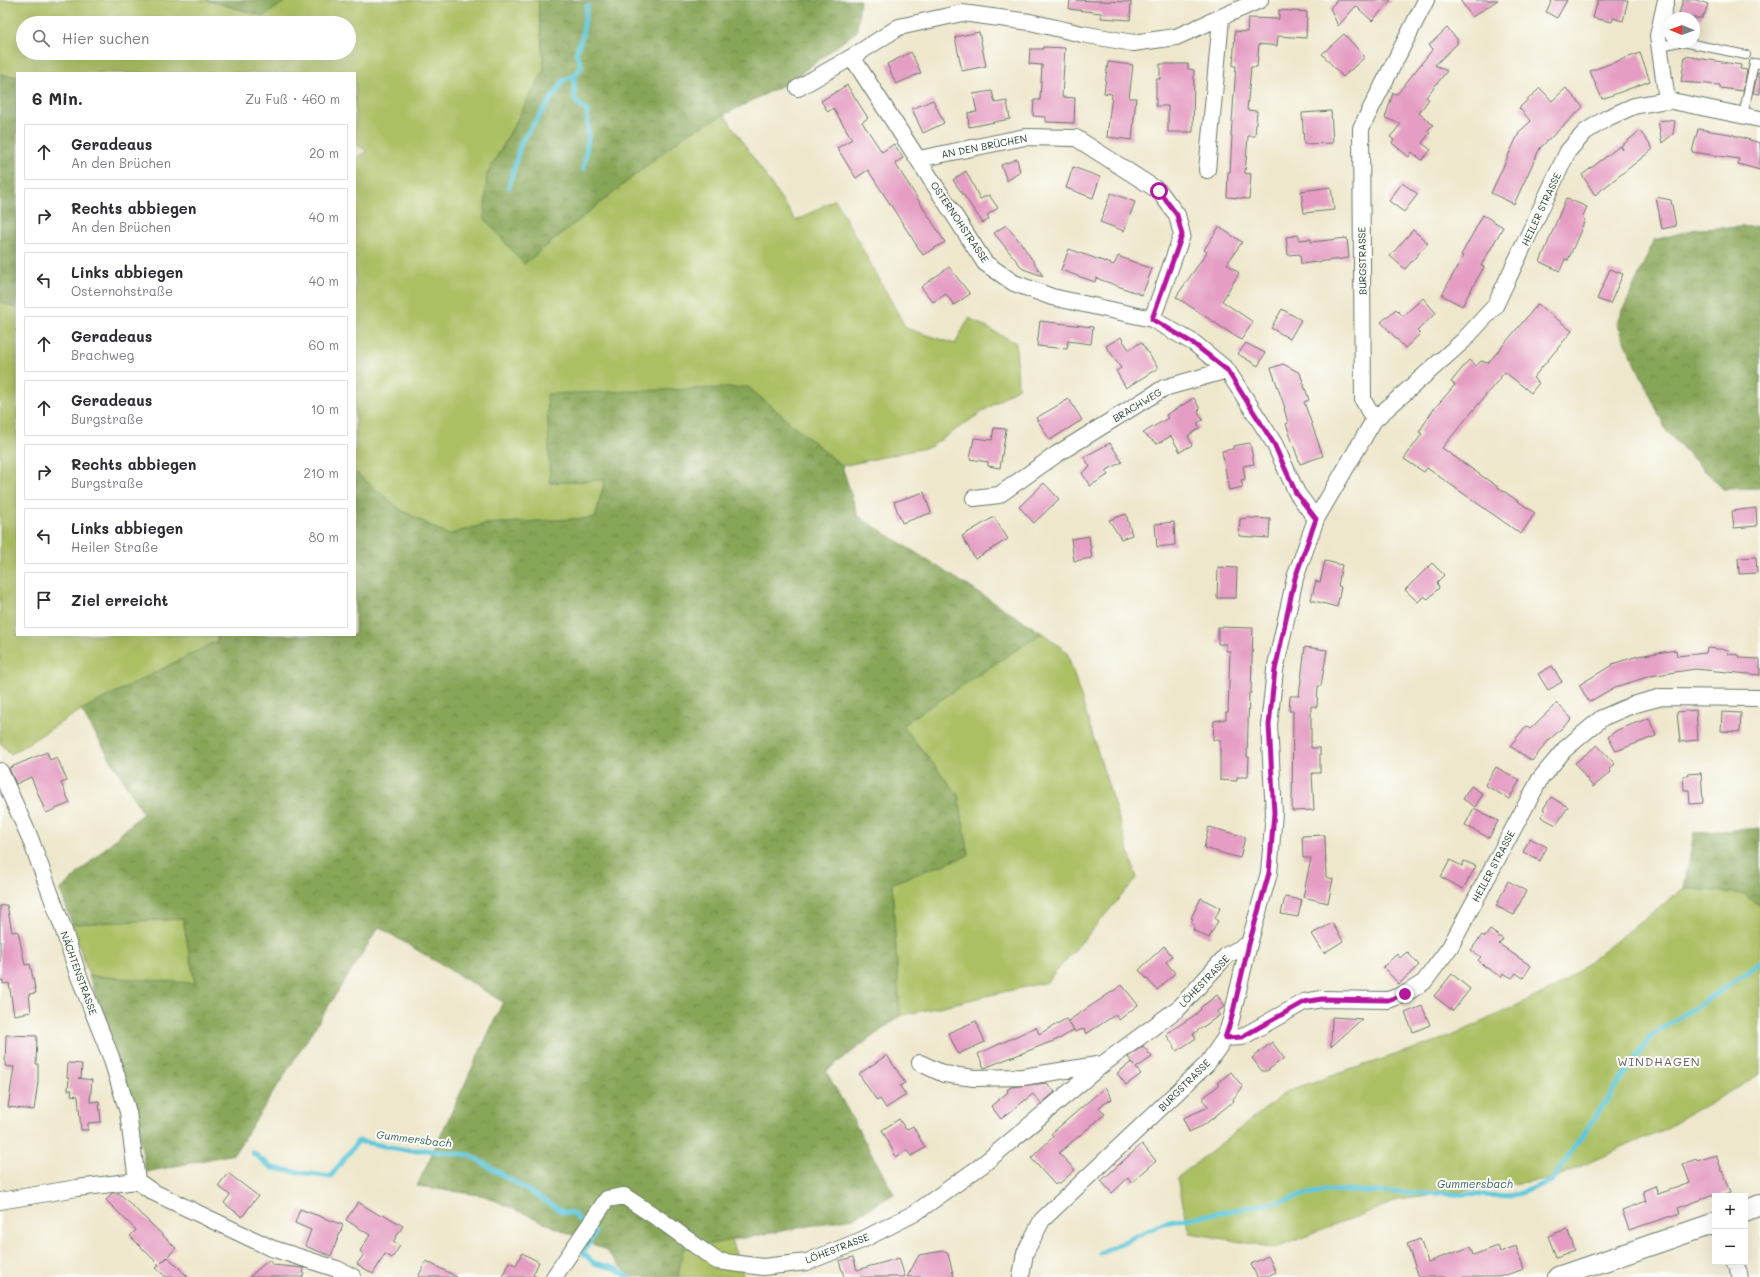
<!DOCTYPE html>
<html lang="de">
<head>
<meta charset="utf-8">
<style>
  body { margin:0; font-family:Mali,sans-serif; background:#f2f2f3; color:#2b2b33 }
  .controls { position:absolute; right:12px; bottom:12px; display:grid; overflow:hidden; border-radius:0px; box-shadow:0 4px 16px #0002 }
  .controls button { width:36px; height:36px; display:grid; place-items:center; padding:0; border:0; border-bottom:1px solid #e1e1e2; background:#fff; color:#2b2b33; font:20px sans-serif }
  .compass { position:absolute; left:1664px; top:12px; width:36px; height:36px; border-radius:50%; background:#fff; box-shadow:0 4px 16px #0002; rotate:271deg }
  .stop { position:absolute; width:12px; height:12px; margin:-9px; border:3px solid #b5179e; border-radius:50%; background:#fff }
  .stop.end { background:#b5179e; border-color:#fff; box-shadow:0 1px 4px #0008 }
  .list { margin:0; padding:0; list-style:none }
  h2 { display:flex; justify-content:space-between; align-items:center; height:52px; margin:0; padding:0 16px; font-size:17px }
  h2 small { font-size:13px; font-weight:400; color:#7c7c81 }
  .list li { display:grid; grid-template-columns:26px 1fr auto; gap:12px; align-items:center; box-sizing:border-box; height:56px; margin:0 8px 8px; padding:0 8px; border:1px solid #e1e1e2; border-radius:0px }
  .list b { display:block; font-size:15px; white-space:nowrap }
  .list p { margin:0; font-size:13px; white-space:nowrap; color:#7c7c81 }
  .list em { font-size:13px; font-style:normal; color:#7c7c81 }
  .icon { flex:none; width:22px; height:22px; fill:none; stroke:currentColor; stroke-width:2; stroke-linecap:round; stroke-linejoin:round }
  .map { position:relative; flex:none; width:1760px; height:1277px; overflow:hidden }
  .search { position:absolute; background:#fff; box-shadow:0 4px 16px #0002; left:16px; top:16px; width:340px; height:44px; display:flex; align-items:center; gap:10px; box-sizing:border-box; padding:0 14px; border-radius:22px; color:#7c7c81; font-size:15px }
  .panel { position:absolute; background:#fff; box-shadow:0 4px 16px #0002; left:16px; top:72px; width:340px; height:564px; border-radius:0px }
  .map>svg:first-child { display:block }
  .grass { fill:#abbf63; stroke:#657e4c; fill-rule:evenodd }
  .forest { fill:url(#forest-crowns); stroke:#547246 }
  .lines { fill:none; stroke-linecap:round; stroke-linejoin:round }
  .stream { stroke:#5fc8db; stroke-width:5 }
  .building { fill:#e59dc3 }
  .service-casing { stroke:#677869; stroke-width:10 }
  .minor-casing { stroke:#677869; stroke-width:18 }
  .tertiary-casing { stroke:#677869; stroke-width:22 }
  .service { stroke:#fff; stroke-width:8 }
  .minor { stroke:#fff; stroke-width:16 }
  .tertiary { stroke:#fff; stroke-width:20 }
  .route { stroke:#b5179e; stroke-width:5 }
  .labels { text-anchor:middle; stroke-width:4; stroke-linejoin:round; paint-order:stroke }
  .street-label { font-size:10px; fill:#1f3d34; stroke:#fdfcf7 }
  .water-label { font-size:11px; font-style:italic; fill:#2f605e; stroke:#fdfcf7 }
  .quarter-label { font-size:12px; letter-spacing:1px; fill:#645f66; stroke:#fdfcf7 }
</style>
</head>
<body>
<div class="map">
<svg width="1760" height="1277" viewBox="0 0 1760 1277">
  <defs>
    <pattern id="forest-crowns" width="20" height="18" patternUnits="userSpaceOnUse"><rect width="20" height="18" fill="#88a659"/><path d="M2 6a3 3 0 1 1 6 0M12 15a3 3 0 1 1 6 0" fill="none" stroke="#6f884a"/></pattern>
  </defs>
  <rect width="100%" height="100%" fill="#fdfcf7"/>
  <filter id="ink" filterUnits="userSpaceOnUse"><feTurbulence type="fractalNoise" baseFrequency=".025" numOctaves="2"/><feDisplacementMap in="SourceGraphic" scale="8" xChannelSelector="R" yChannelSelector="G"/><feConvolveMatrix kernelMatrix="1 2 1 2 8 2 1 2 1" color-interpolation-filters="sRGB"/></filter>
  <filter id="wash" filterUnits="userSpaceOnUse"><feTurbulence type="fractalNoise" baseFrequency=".012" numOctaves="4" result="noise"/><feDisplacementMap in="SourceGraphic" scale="16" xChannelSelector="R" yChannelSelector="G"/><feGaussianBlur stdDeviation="0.9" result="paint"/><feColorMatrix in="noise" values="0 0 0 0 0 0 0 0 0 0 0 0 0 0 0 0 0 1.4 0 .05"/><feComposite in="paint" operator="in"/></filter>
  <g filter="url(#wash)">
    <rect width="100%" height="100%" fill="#eee7cc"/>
    <!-- grass -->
    <path class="grass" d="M0 0H206L264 16 287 0H538L544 70 487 175 524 264 686 134 724 114 796 221 835 199 906 328 955 344 969 318 1016 343 1018 388 930 447 842 466 748 387 550 483 605 480 595 518 485 524 448 535 401 510 355 472V159L367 151 355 144V73H17V77L0 74ZM23 23H349V53H23Z
      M0 302 17 308V635H218L217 641 81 710 11 754 0 743Z
      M1042 633 1067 652 1137 878 1047 982 900 1016 892 883 969 855 958 795 902 725Z
      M1684 888 1744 894 1760 906V1074L1665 1129 1554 1178 1399 1200 1276 1248 1190 1233 1177 1178 1289 1090 1452 1036 1558 986Z
      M183 919 195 984 89 976 72 924Z
      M731 1240 744 1277H678L682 1249Z"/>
    <!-- forest -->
    <path class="forest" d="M206 0H287L264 16Z
      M538 0H860L857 31 791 81 686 134 524 264 484 218 487 175 544 70Z
      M0 74 17 77V308L0 302Z
      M1760 226V488L1723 489 1667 432 1617 324 1654 240 1696 229Z
      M748 387 842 466 858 516 1042 633 902 725 958 795 969 855 892 883 900 1016 826 1071 894 1194 853 1218 683 1249 678 1277H631L604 1249 485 1196 417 1186 503 1002 379 927 234 1154 146 1172 135 1112 89 976 195 983 183 919 72 924 60 890 143 813 81 710 217 641 218 635H355V472L401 510 448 535 485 524 595 518 605 480 550 483 547 394Z
      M1760 828V906L1744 894 1684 888 1694 833Z"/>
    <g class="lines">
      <!-- stream -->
      <path class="stream" d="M574 76 575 101 587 111 588 137 584 169
        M509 187 521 142 565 79 574 76 582 67 576 53 582 37 587 6
        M252 1152 272 1168 330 1177 358 1141 406 1150H425L470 1155 563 1212 573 1213 579 1220
        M594 1230V1235L583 1253 594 1263 617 1269 628 1277
        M1100 1253 1164 1223 1277 1202 1325 1190 1513 1196 1551 1181 1651 1036 1745 975 1760 962"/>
    </g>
    <g id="blocks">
      <!-- building -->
      <path class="building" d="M1070 0 1131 2 1130 20 1101 18V13L1069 9Z
        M1337 0H1391L1372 21 1356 6 1338 26 1330 8Z
        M1460 0H1498L1472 17Z
        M1552 0H1567L1557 18 1546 12Z
        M1598 0H1628L1623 21 1613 18 1612 22 1593 18Z
        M1683 0H1696L1708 4 1704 15H1702V18H1678Z
        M1279 10 1307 12 1306 38 1278 36 1277 46 1259 44 1257 67H1251L1247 110 1257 111 1255 136H1248L1245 173 1251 174 1249 199 1227 197 1228 172H1230L1232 136H1231L1236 66H1233L1235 31 1247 32 1248 18 1279 19Z
        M1447 28 1457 39V44L1435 65 1447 71 1426 97 1429 99 1419 113 1433 125 1427 131 1430 133 1422 143 1431 150 1422 160 1412 152 1409 157 1392 143 1394 140 1390 137 1401 124 1385 118 1393 93 1397 94 1433 49 1429 45Z
        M979 32 986 66 962 71 955 37Z
        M1344 34 1365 57 1343 77 1322 54Z
        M1043 47 1065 48 1062 97 1075 98 1074 123 1046 122V117L1033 116 1034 100H1040L1042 65 1029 64 1030 49H1043Z
        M911 52 921 73 896 84 887 64Z
        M1640 53 1650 81 1602 99 1590 71Z
        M1685 56 1741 65 1740 69 1747 70 1743 91 1720 88V85L1681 82Z
        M1108 62 1133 65 1129 98H1136L1132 140 1107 137 1112 94 1104 93Z
        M1160 64H1188V69L1194 70 1193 132H1168V106H1156V79H1160Z
        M1758 72H1760V94L1753 93Z
        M847 85 868 118 862 122 882 152 894 144 903 158 895 163 945 242 923 255 868 170 856 178 837 148 852 139 833 108 828 112 821 101Z
        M1540 88 1552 101 1566 88 1583 107 1540 148 1514 204 1491 193 1516 139 1520 131 1531 121 1519 108Z
        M992 91 995 103 1007 101 1010 119 969 127 968 113 977 112 973 94Z
        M933 100 944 123 923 133 912 109Z
        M1331 111 1333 143 1304 144 1302 113Z
        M1667 120 1675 121 1673 134 1662 143 1658 121Z
        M1698 129 1730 134 1760 143V170L1738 164 1739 159 1692 152Z
        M1640 131 1653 149 1595 195 1582 175 1620 146 1623 150 1621 146Z
        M1017 159 1020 172 1007 181 1001 165Z
        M1073 167 1100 177 1093 198 1066 188Z
        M966 171 980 199 989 195 998 208 987 215 989 219 983 223 953 180Z
        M1402 183 1418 194 1404 212 1389 201Z
        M1331 187 1334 210 1304 213 1301 191Z
        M1111 193 1135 202 1124 231 1100 222Z
        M1656 197 1671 200 1676 226 1662 229Z
        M1566 198 1587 207 1582 218 1585 220 1574 246 1568 260 1565 259 1560 271 1540 262Z
        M1483 215 1503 227 1481 266 1484 267 1462 306 1442 295 1463 256 1461 255Z
        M1006 225 1021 243 1043 276 1023 269 994 233Z
        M1219 227 1242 242 1227 264 1239 273 1222 301 1253 322 1241 340 1176 297 1207 252 1204 250Z
        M1413 230 1428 243 1405 269 1390 256Z
        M1299 235V240L1311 239V242L1347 238 1349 258 1301 264 1300 254 1288 255 1286 237Z
        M1069 249 1114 265 1118 256 1152 269 1142 295 1096 278 1095 282 1061 270Z
        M949 267 970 294 954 305 946 294 933 302 921 287Z
        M1610 269 1623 274 1610 304 1597 299Z
        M1423 298 1436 313 1417 331 1420 334 1405 348 1381 322 1396 309 1403 316Z
        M1538 304 1572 331 1533 378 1539 383 1531 393 1505 372 1442 448 1535 513 1521 534 1427 468 1424 472 1404 459 1422 434 1419 432 1433 410 1455 385 1451 382 1469 360 1476 366 1481 361 1488 363Z
        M1282 309 1301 320 1290 339 1271 328Z
        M1040 321 1093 327 1091 344 1068 341 1067 349 1037 346Z
        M1121 337 1129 350 1141 342 1158 368 1126 388 1116 371 1121 368 1106 346Z
        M1246 343 1265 353 1258 366 1238 354Z
        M1283 364 1300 373 1309 400 1304 402 1323 456 1300 464 1286 424 1288 423 1284 408H1285L1271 368Z
        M1194 398 1200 409 1198 411 1203 420 1197 423 1200 428 1188 436 1192 445 1180 452 1171 436 1157 444 1143 433 1168 418 1166 415Z
        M1069 399 1082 420 1050 440 1036 418Z
        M994 428 1006 429 1000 468 988 466V462L970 459 974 438 992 440Z
        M1110 443 1122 462 1105 471 1108 475 1090 486 1082 473 1090 467 1084 457Z
        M1250 443 1254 464 1243 466 1245 479 1241 480 1243 487 1229 490 1222 451 1233 449V446Z
        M1044 483 1059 499 1034 523 1019 507Z
        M924 492 931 513 902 523 894 502Z
        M1756 508 1757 526 1734 528 1732 511Z
        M1126 514 1132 535 1121 539 1109 520Z
        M994 517 1008 539 975 559 962 536Z
        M1248 518 1270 519 1269 538 1239 536 1240 519Z
        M1174 522 1175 545 1157 547 1155 524Z
        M1089 536 1092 558 1074 561 1071 539Z
        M1756 557 1757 573 1739 574 1738 558Z
        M1325 561 1342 565 1338 586 1341 587 1337 607 1311 600 1316 581 1320 582Z
        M1432 563 1444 575 1437 582 1439 588 1428 599 1424 596 1418 602 1405 590Z
        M1218 567 1237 568 1236 598H1217Z
        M1218 627 1253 628 1251 693H1249L1247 757H1249L1248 777H1237V781L1220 780V740H1213L1214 721 1226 719V712H1228L1230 651H1226V644H1218Z
        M1305 647 1327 650 1321 686H1318L1317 707 1311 706V748H1320V773H1312L1314 810 1292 811 1293 711H1289L1290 696H1299Z
        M1707 648 1729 650 1728 654 1739 655 1740 658 1760 659V675L1695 669 1651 676 1615 687 1589 702 1579 685 1612 665V664L1638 656 1676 650 1677 656 1706 653Z
        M1552 666 1562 682 1548 690 1538 674Z
        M1557 703 1572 719 1549 740 1532 761 1510 746 1526 726 1530 729Z
        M1696 710 1698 740 1680 742 1677 712Z
        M1722 712 1741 713 1740 732 1721 731Z
        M1649 718 1656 736 1616 751 1608 737 1617 730Z
        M1597 745 1615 764 1609 769 1611 772 1593 787 1575 763Z
        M47 752 50 760 57 757 67 781 61 783 70 803 46 813 31 777 16 784 9 768Z
        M1496 767 1520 780 1509 799 1485 785Z
        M1701 773 1703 803 1690 804 1689 790H1684L1683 776H1688L1687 774Z
        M1471 786 1483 794 1475 807 1463 799Z
        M1551 797 1568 807 1556 825 1541 817 1545 810 1543 809Z
        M1474 808 1498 821 1489 838 1465 825Z
        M1209 827 1245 837 1240 858 1204 848Z
        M1325 835 1326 877 1333 879 1328 903 1303 897 1311 858H1303L1302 836Z
        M1530 838 1547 847 1540 861 1523 852Z
        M1450 860 1462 866 1464 861 1476 866 1463 889 1441 877Z
        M1508 881 1526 891 1514 915 1496 906Z
        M1285 897 1302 900 1298 917 1281 914Z
        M1201 898 1220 908 1215 919 1218 921 1209 938 1193 930 1195 926 1191 923 1193 919 1191 918Z
        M7 905 12 932 18 931 25 965 30 964 36 993 29 994 31 1012 14 1015 9 983 3 984V980L0 981V906Z
        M1332 923 1343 941 1324 953 1312 934Z
        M1490 930 1503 939 1499 944 1531 966 1523 978 1516 973 1512 978 1503 973 1501 977 1484 966 1478 960 1481 957 1471 950 1482 935 1485 937Z
        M1164 946 1172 956 1166 962 1175 973 1157 990 1139 970Z
        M1407 952 1419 965 1399 984 1383 967 1397 954 1400 958Z
        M1452 974 1470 989 1453 1011 1434 996Z
        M1122 985 1138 1005 1119 1020 1115 1015 1086 1034 1084 1029 1075 1032 1068 1021Z
        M1217 995 1225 1006 1217 1012 1220 1015 1193 1034 1196 1038 1177 1051 1166 1034 1195 1015 1201 1009 1200 1008Z
        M1422 1006 1430 1025 1413 1032 1405 1013Z
        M1332 1017 1362 1019 1331 1047Z
        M1066 1019 1074 1030 1061 1038 984 1068 978 1054 1036 1027 1039 1034Z
        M976 1021 985 1042 958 1054 948 1033Z
        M6 1035 37 1036 36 1064H38V1082L34 1110 8 1107 14 1067 5 1066Z
        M1272 1042 1284 1058 1267 1071H1262L1252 1058Z
        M1143 1046 1152 1057 1136 1068 1141 1074 1126 1085 1117 1073 1132 1062 1134 1065 1128 1057Z
        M887 1055 905 1083 900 1086 906 1095 886 1108 880 1099 877 1101 859 1074Z
        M68 1063 82 1064 81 1078H78L92 1080 90 1102 99 1101 101 1122 88 1123V1130H81L78 1096 71 1095 72 1090H68L69 1078 67 1077Z
        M1231 1072 1243 1087 1233 1099 1234 1101 1204 1125 1189 1132 1183 1118 1209 1107 1202 1099 1219 1085 1217 1083Z
        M1047 1083 1055 1092 1041 1104 1033 1094 1001 1119 991 1106 1008 1092 1007 1090 1011 1087Z
        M1105 1087 1112 1099 1099 1107 1105 1114 1059 1153 1075 1170 1059 1184 1058 1182 1055 1185 1031 1158 1053 1137 1051 1134Z
        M899 1119 906 1130 913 1126 925 1148 911 1156 907 1150 896 1157 882 1130Z
        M1142 1144 1156 1161 1131 1183 1128 1178 1112 1193 1101 1181Z
        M1716 1155 1730 1192 1719 1196H1711L1678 1208 1680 1213 1629 1230 1622 1210 1646 1201 1643 1191 1655 1186 1658 1194 1690 1183 1683 1164 1696 1159 1697 1161Z
        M228 1173 258 1196 242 1217 224 1203 230 1195 218 1186Z
        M112 1193H119L176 1248 161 1263 168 1257 188 1277H166L156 1268 159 1265 130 1236 136 1230 106 1200Z
        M358 1202 381 1216 383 1214 403 1226 393 1242 400 1246 392 1258 385 1254 373 1274 357 1264 364 1254 360 1251 370 1235 346 1220Z
        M300 1209 343 1225 331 1256 305 1246 311 1230 295 1223Z
        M1567 1229 1575 1250 1556 1257 1548 1236Z
        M1420 1239 1428 1262 1470 1247 1473 1255 1498 1246 1500 1252 1516 1246 1524 1269 1500 1277H1419L1407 1244Z
        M943 1251 948 1254 954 1277H907L919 1255Z
        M522 1253 539 1262 533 1275 537 1277H502L509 1262 516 1265Z
        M1268 1256 1276 1272 1265 1277H1257L1251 1264Z
        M853 1257 857 1270 899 1258 905 1277H844L839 1261Z
        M269 1260 273 1265 304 1268 303 1277H249Z
        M426 1261 457 1277H418Z"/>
    </g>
  </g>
  <g filter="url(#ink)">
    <use href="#blocks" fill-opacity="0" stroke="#677869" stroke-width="1"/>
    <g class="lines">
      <defs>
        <path id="service" d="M1683 42 1746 55
          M1661 46 1679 42
          M1743 116 1754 63 1760 64"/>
        <path id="minor" d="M1666 0 1658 36 1667 100
          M852 57 899 27 962 13 1030 22 1082 34 1133 43 1176 37 1260 0
          M798 88 852 57 985 263 1014 283 1052 297 1152 319 1194 343 1227 370 1274 443 1297 493 1316 519
          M919 159 1025 137 1076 138 1159 191 1177 215 1182 235 1152 319
          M1207 170 1221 19
          M1374 420 1463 341 1495 306 1568 151 1585 132 1607 118 1634 106 1667 100 1760 119
          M974 498 999 495 1057 454 1164 388 1227 370
          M0 771 30 838 62 925 78 974 111 1057 128 1112 137 1181 153 1192 271 1248 337 1269 353 1277
          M1225 1038 1242 1037 1304 1002 1322 999 1388 1000 1405 994 1424 982 1450 947 1540 779 1565 749 1602 718 1632 705 1662 697 1760 698
          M920 1063 944 1074 974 1078 1023 1077 1103 1064
          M0 1201 77 1188 137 1181
          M1734 1262 1741 1277
          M554 1277 607 1199 624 1196 662 1221 717 1261 763 1267 807 1262 862 1240 915 1213 981 1166 1103 1064 1180 1007 1227 955 1249 944
          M1021 1277 1025 1253 1042 1220 1207 1064 1225 1038 1231 1020 1249 944 1269 873 1274 813 1269 725 1275 670 1295 578 1316 519 1374 420 1363 400 1361 128 1426 0"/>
        <path id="tertiary" d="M1745 1211 1760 1205
          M1558 1277 1715 1223"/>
      </defs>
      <!-- service casing -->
      <use href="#service" class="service-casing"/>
      <!-- minor casing -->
      <use href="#minor" class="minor-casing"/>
      <!-- tertiary casing -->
      <use href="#tertiary" class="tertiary-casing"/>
      <!-- service -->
      <use href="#service" class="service"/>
      <!-- minor -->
      <use href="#minor" class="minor"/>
      <!-- tertiary -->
      <use href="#tertiary" class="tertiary"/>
    </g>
  </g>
  <g class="lines" filter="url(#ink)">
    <!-- route -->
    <path class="route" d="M1159 191 1177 215 1182 235 1152 319 1194 344 1227 370 1274 444 1296 493 1316 519 1295 578 1275 670 1269 725 1274 813 1269 873 1249 944 1231 1020 1225 1038 1242 1037 1304 1002 1322 999 1388 1000 1405 994"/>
  </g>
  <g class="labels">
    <!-- street labels -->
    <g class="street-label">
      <text transform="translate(984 146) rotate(-11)" y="4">AN DEN BRÜCHEN</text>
      <text transform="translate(1541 209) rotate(-65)" y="4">HEILER STRASSE</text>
      <text transform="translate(960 222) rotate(56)" y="4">OSTERNOHSTRASSE</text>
      <text transform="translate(1362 261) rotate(-91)" y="4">BURGSTRASSE</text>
      <text transform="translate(1137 405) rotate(-31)" y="4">BRACHWEG</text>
      <text transform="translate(1493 866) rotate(-62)" y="4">HEILER STRASSE</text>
      <text transform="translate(79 973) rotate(70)" y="4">NÄCHTENSTRASSE</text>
      <text transform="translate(1204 981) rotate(-46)" y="4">LÖHESTRASSE</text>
      <text transform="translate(1184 1085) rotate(-45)" y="4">BURGSTRASSE</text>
      <text transform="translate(837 1248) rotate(-21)" y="4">LÖHESTRASSE</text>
    </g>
    <!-- water labels -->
    <g class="water-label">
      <text transform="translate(414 1139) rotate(7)" y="4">Gummersbach</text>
      <text x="1475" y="1188">Gummersbach</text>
    </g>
    <!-- quarter labels -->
    <g class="quarter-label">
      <text x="1659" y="1066">WINDHAGEN</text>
    </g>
  </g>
</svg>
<div class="controls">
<button>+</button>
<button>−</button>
</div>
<svg class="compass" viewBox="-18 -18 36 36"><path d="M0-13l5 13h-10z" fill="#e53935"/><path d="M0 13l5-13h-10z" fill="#7c7c81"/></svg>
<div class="stop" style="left:1159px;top:191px"></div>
<div class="stop end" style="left:1405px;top:994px"></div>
<div class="search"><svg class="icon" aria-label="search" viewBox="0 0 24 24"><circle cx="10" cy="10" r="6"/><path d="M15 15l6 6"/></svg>Hier suchen</div>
<section class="panel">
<h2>6 Min.<small>Zu Fuß · 460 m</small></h2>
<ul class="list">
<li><svg class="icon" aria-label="ahead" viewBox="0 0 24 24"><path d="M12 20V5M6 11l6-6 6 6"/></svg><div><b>Geradeaus</b><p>An den Brüchen</p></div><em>20 m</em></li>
<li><svg class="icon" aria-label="right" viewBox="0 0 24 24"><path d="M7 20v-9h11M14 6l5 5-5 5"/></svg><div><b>Rechts abbiegen</b><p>An den Brüchen</p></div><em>40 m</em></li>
<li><svg class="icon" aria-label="left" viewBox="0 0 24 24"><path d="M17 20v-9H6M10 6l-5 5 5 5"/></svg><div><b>Links abbiegen</b><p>Osternohstraße</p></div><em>40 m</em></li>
<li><svg class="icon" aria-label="ahead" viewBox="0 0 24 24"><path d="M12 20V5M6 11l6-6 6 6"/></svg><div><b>Geradeaus</b><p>Brachweg</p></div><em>60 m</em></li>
<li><svg class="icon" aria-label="ahead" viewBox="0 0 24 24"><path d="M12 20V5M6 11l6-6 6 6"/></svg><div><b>Geradeaus</b><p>Burgstraße</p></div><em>10 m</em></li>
<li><svg class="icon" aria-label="right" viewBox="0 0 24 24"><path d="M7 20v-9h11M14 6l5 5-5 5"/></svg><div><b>Rechts abbiegen</b><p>Burgstraße</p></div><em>210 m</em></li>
<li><svg class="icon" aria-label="left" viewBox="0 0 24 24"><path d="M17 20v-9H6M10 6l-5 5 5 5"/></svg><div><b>Links abbiegen</b><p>Heiler Straße</p></div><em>80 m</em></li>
<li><svg class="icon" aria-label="arrive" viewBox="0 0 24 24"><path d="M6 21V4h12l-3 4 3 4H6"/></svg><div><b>Ziel erreicht</b></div></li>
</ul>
</section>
</div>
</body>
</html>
